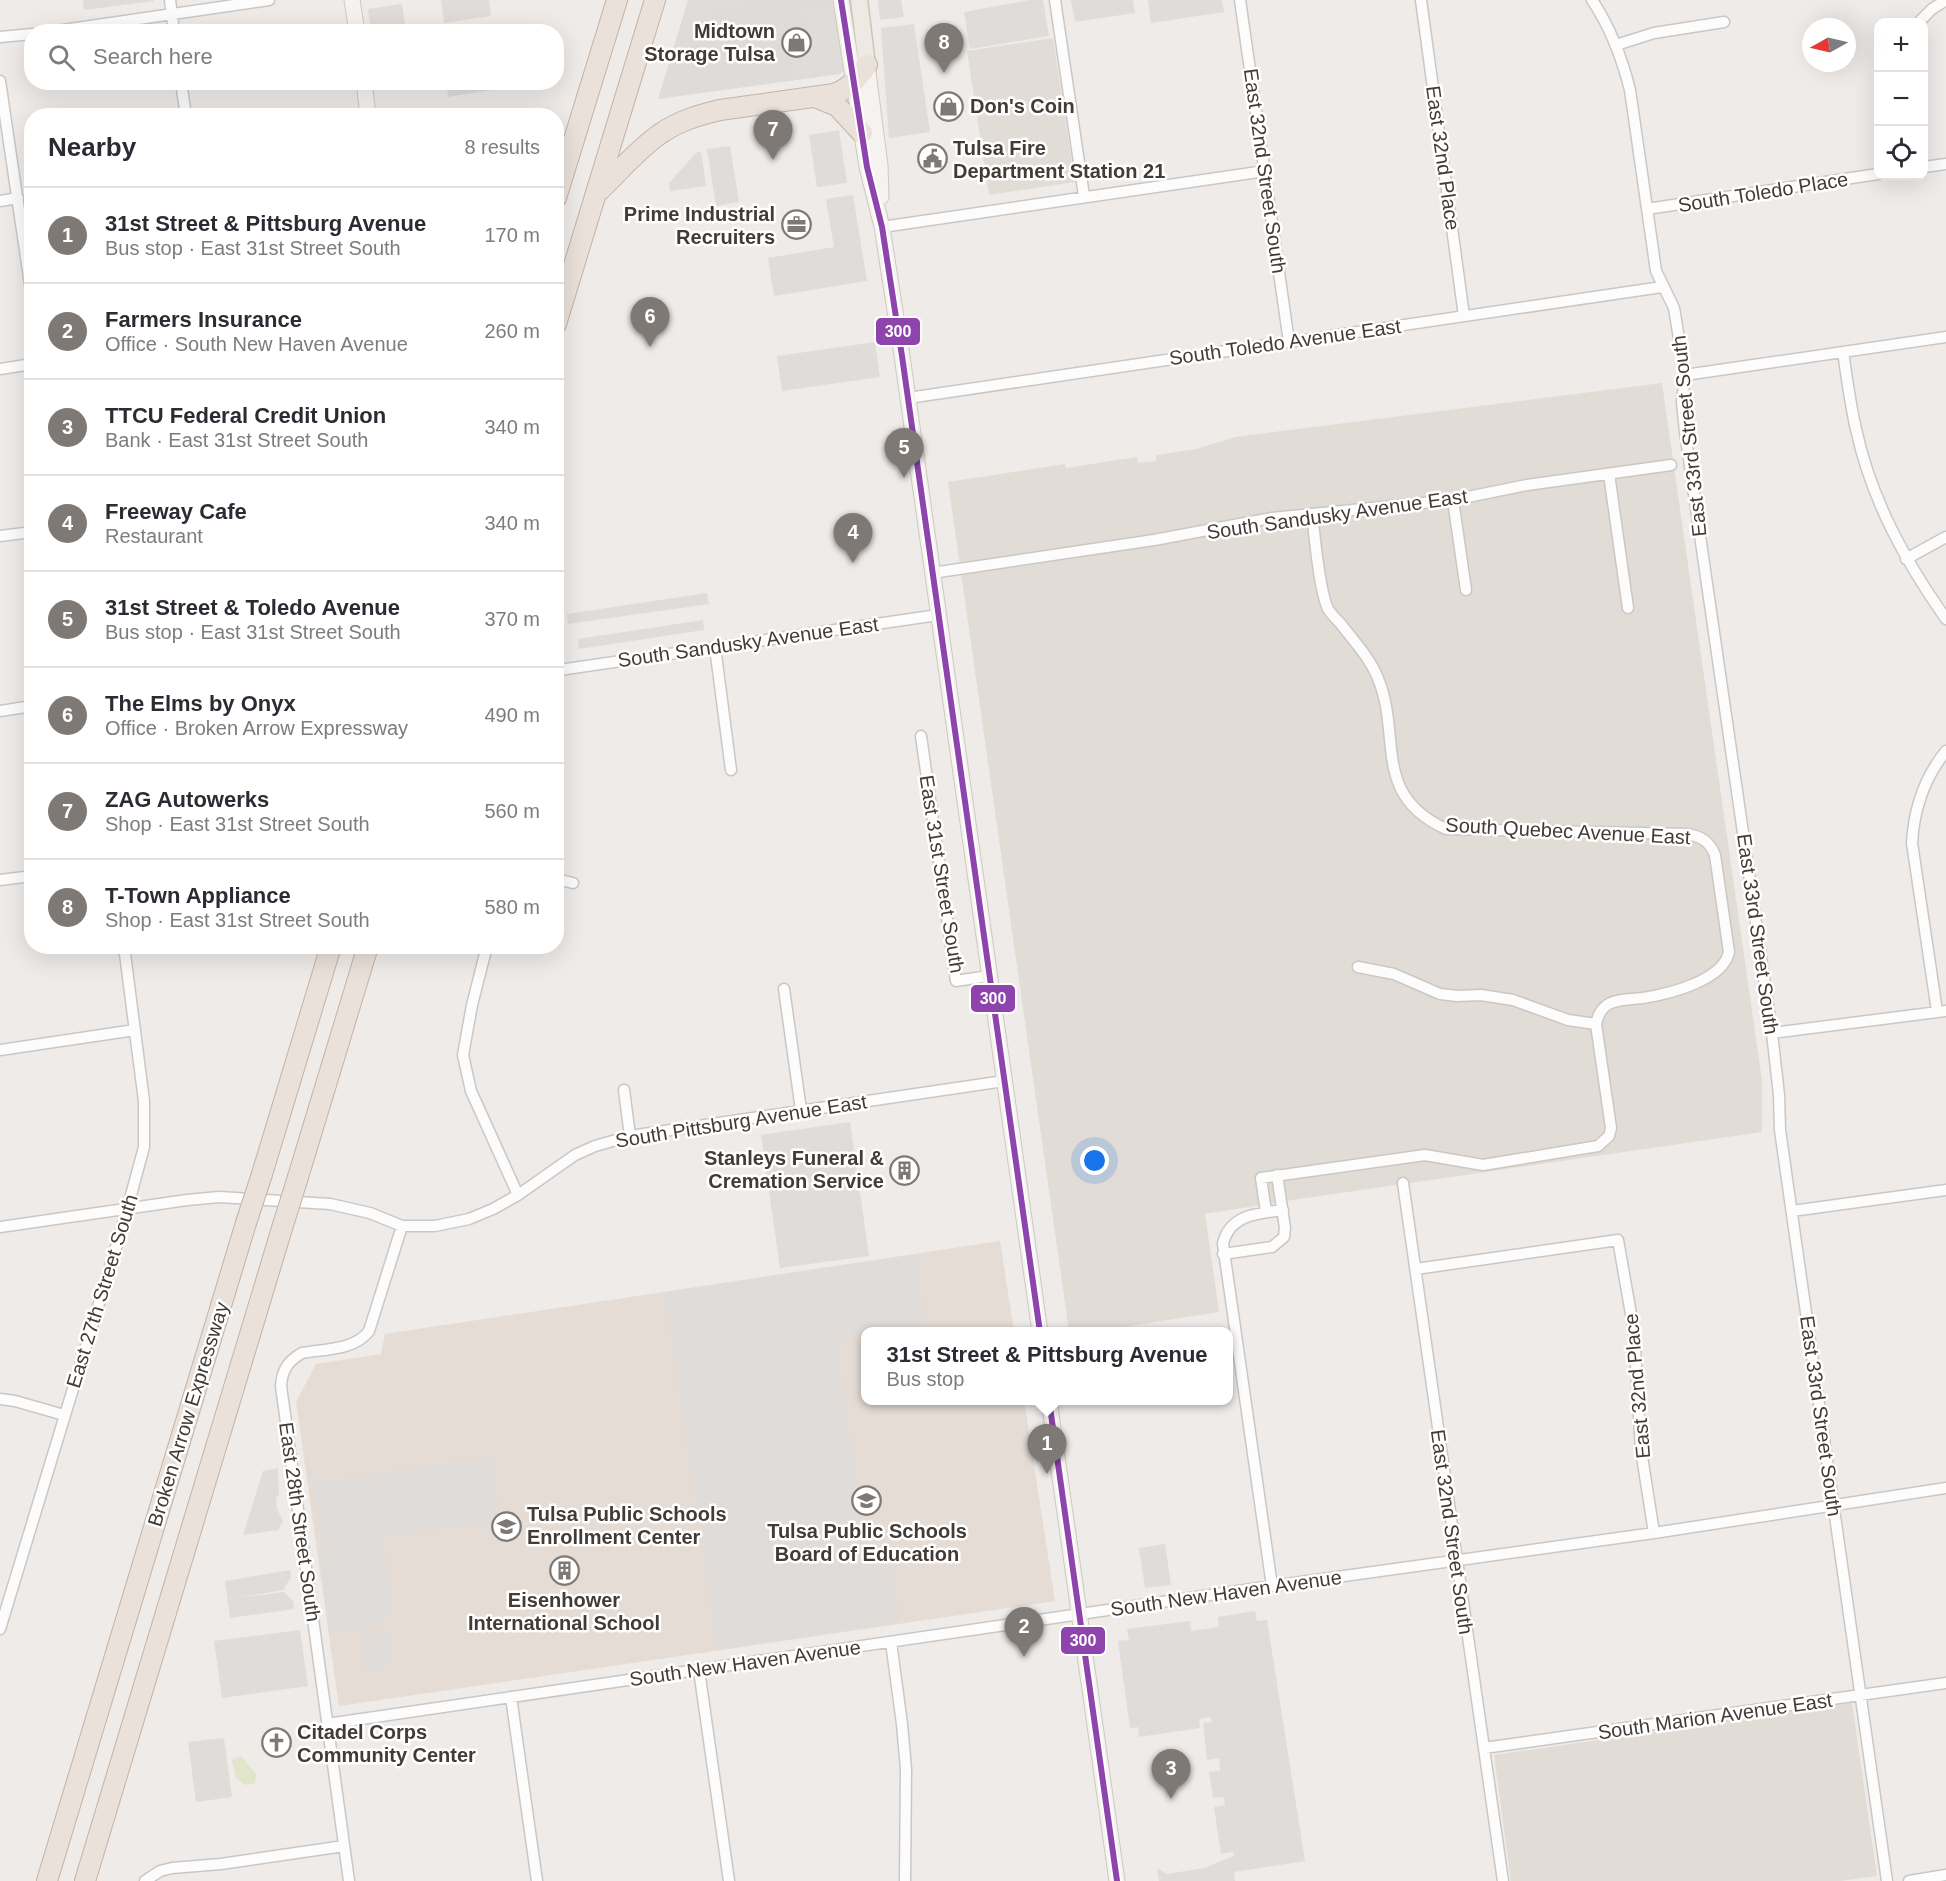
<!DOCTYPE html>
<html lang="en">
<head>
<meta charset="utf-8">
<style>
  body { margin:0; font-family:Arial,sans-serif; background:#f2f2f3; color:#2b2b33 }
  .controls { position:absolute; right:18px; top:18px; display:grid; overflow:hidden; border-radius:12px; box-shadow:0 6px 24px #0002 }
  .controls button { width:54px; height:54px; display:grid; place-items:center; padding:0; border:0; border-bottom:2px solid #e1e1e2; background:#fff; color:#2b2b33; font:30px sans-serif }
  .compass { position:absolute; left:1802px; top:18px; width:54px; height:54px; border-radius:50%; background:#fff; box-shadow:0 6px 24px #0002; rotate:262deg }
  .you { position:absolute; left:1095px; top:1161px; width:21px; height:21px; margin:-15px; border:4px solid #fff; border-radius:50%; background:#1a73e8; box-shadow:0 0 0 9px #1a73e833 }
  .badge { display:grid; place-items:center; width:39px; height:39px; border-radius:50%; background:#7f7975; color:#fff; font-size:20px; font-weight:700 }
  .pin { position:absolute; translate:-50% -50px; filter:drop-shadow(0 2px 3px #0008) }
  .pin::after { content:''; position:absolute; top:32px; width:21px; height:18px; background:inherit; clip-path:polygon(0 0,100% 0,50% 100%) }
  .popup { position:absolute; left:861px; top:1327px; width:372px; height:78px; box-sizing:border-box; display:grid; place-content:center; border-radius:12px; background:#fff; filter:drop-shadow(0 2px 4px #0005); font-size:20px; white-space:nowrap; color:#7c7c81 }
  .popup b { font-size:22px; color:#2b2b33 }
  .popup::after { content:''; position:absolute; left:50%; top:100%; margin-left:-12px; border:12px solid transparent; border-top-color:#fff }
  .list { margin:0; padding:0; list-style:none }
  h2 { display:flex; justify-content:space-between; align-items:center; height:78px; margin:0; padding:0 24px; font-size:26px }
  h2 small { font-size:20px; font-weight:400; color:#7c7c81 }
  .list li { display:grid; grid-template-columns:39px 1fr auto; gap:18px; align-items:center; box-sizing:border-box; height:96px; padding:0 24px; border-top:2px solid #e1e1e2 }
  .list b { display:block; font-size:22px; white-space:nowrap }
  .list p { margin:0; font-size:20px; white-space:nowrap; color:#7c7c81 }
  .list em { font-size:20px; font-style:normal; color:#7c7c81 }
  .icon { flex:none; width:33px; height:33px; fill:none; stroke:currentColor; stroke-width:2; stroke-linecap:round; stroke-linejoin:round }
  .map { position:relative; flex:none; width:1946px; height:1881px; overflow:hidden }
  .search { position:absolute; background:#fff; box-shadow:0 6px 24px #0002; left:24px; top:24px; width:540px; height:66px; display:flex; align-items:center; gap:15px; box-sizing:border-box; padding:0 21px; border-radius:24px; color:#7c7c81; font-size:22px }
  .panel { position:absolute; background:#fff; box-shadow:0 6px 24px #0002; left:24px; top:108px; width:540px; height:846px; border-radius:24px }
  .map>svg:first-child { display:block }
  .residential { fill:#e2dcd6 }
  .industrial { fill:#dfdbd9 }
  .education { fill:#e4dcd5 }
  .green { fill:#e1e6cb }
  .parking { fill:#dfdcda }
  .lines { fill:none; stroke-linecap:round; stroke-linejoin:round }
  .street-casing { stroke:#cbc7c5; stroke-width:13 }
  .secondary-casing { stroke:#cec8c2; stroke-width:17 }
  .primary-casing { stroke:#cfc3b8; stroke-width:19 }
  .highway-casing { stroke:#c4b2a6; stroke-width:22 }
  .street { stroke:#fcfcfc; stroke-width:10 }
  .secondary { stroke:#f5f2ef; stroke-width:15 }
  .primary { stroke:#efe9e4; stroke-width:16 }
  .highway { stroke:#e9e1da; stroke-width:20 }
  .highway-bridge-casing { stroke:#c4b2a6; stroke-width:22; stroke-linecap:butt }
  .highway-bridge { stroke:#e9e1da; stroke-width:20 }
  .bus-1-casing { stroke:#fff; stroke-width:10 }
  .bus-1 { stroke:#8e44ad; stroke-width:6 }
  .labels { text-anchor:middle; stroke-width:5; stroke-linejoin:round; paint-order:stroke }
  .poi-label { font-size:20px; font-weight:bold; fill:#433b36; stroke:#fff; text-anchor:start }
  .street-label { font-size:20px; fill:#433b36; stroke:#fff }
  .line-badge { stroke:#fff; stroke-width:2 }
  .badge-label { font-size:16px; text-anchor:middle; font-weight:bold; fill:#fff }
</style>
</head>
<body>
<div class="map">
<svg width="1946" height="1881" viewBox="0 0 1946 1881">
  <rect width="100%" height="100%" fill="#eeebe9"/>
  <!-- residential -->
  <path class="residential" d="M1053 38 1075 182 989 195 967 51Z
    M1662 383 1762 1081V1132L1292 1200 1205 1214 1219 1312 1097 1331H1069L948 482 1065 464 1066 468 1137 457 1138 463 1156 461V455L1197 449 1235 437Z
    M1852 1703 1877 1876 1840 1881H1511L1494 1755Z"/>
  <!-- industrial -->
  <path class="industrial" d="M688 0H832L846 68 840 74 658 99Z"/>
  <!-- education -->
  <path class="education" d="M1000 1241 1014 1331 866 1332V1400L1024 1401 1055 1601 339 1706 296 1402 316 1364 381 1354 385 1334Z"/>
  <!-- green -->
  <path class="green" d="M241 1756 256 1774 255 1783 245 1785 236 1778 232 1760Z"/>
  <!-- parking -->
  <path class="parking" d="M83 0H154V1L84 10Z
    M441 0H489L491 16 444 23Z
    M690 0H756L734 8 687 14Z
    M878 0H901L904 17 880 20Z
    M1030 0H1043L1049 36 970 49 964 12Z
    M1071 0H1133L1135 13 1075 22Z
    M1148 0H1222L1224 12 1151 23Z
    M402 4 406 31H371L368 9Z
    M830 6 834 32H838L841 70 796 76 794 60 811 58 804 9Z
    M914 24 930 132 889 138 881 28Z
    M476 83H517L518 86 448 97 447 87Z
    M839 130 847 183 817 187 809 135Z
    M730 146 739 202 716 206 707 149Z
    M701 151 706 186 670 191 669 183 696 153Z
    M853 195 867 281 774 296 768 258 834 247 826 199Z
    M875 342 880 377 782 391 777 356Z
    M707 593 709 604 568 624 567 614Z
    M703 620 704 630 579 649 578 639Z
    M850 1122 869 1256 780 1268 761 1135Z
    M915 1255 925 1323 917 1327 890 1331 866 1332 865 1335 836 1340 863 1531 865 1538 894 1579 900 1621 717 1649 665 1293Z
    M491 1457 500 1520 383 1537 393 1614 383 1616 384 1626 331 1633 320 1558 325 1557 314 1483Z
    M278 1468 279 1494 276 1499 277 1509 283 1521 278 1530 243 1535 263 1471Z
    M1165 1544 1171 1585 1145 1588 1139 1548Z
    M290 1570 291 1577 283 1590 236 1598 284 1592 293 1601 294 1609 230 1618 225 1581Z
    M1255 1611 1257 1621 1267 1620 1305 1861 1234 1872 1235 1881H1159L1157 1868 1167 1874 1204 1868 1234 1856 1233 1852 1221 1854 1214 1807 1225 1805 1224 1797 1213 1798 1209 1772 1220 1771 1219 1758 1207 1760 1203 1723 1212 1722 1210 1717 1199 1719 1200 1728 1139 1737 1138 1727 1130 1728 1118 1641 1129 1640 1127 1629 1190 1621 1191 1631 1219 1627 1218 1617Z
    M300 1630 308 1686 222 1698 214 1641Z
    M389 1632 392 1657 385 1658 386 1668 365 1671 360 1637Z
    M224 1738 232 1797 196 1802 188 1742Z"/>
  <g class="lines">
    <defs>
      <path id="street" d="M170 0 174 32
        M1055 0 1084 196
        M1240 0 1289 342
        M1421 0 1464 316
        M1592 0C1610 27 1622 58 1630 90L1656 271 1674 308 1685 375 1682 402 1685 432 1772 1033 1779 1095 1780 1130 1887 1881
        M1919 22 1932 9 1946 0
        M49 32 269 0
        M0 37 32 34
        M1616 45 1654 33 1724 22
        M0 81 32 298
        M181 82 186 116
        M1924 167 1946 164
        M0 201 18 198
        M1647 209 1878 174
        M882 227 1265 171
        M1843 352C1847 378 1850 404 1856 429 1871 499 1905 561 1946 619
        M0 369 32 364
        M1685 375 1946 337
        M908 398 1662 287
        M1609 474 1628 608
        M1453 500 1466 590
        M0 536 32 532
        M1906 559 1946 537
        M932 573 1154 540 1272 518 1453 500 1527 485 1671 465
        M715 647 731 770
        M556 681 559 670 938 615
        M0 711 32 706
        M921 736 956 981 989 976
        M556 879 573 883
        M0 880 32 876
        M487 946 472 1005 463 1055 471 1091 518 1195
        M1358 967 1394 974 1440 994 1457 996 1481 995 1513 1000 1568 1020 1596 1024
        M784 989 801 1110
        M1937 1011 1912 843C1914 808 1924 778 1946 751
        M1772 1033 1946 1011
        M0 1050 135 1030
        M624 1090 630 1136
        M1403 1183 1503 1881
        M1792 1211 1946 1190
        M1266 1212 1261 1178 1425 1155 1483 1165 1598 1146 1609 1136 1611 1128 1596 1024C1598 1016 1600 1010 1607 1005 1616 999 1633 999 1643 998 1668 994 1723 981 1729 952L1715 855C1709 841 1702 837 1688 834L1446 829C1370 794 1403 736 1377 676 1369 657 1353 640 1340 623 1336 619 1331 614 1328 609 1319 590 1315 538 1312 514
        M0 1227 187 1200 219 1197 330 1204 370 1213 402 1226H435L469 1219 493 1209 518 1195 575 1155 595 1146 630 1136 1004 1081
        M1223 1254 1272 1247 1284 1237 1285 1228 1277 1175
        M1416 1269 1618 1240 1634 1331 1641 1450 1654 1533
        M0 1399 15 1401 64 1415
        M1272 1586 1223 1244C1229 1215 1258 1213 1283 1210
        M0 1629 124 1221 144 1147V1101L124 946
        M891 1642 902 1724 906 1769 905 1881
        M699 1670 729 1881
        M511 1697 537 1881
        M327 1724 1272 1586 1654 1533 1946 1488
        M1484 1748 1946 1683
        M145 1881 160 1871 172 1868 221 1864 344 1846
        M349 1881 281 1386C282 1370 288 1361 302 1353 325 1349 355 1350 369 1331L402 1226
        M1909 1881 1946 1875"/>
      <path id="secondary" d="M352 0 357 32
        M841 0 867 167 882 227 902 356 1040 1332
        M867 65 880 165 881 197
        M364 82 368 116
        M1049 1400 1117 1881"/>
      <path id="primary" d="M859 0 867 65"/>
      <path id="highway" d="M815 97 837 106 862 133
        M599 191C619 172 638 149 660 134 678 121 699 115 720 110L834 94C850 88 857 79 867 65
        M556 198 617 0
        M556 324 655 0
        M262 1174 331 946
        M298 1177 368 946
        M47 1881 246 1223
        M85 1881 283 1225"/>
    </defs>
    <!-- street casing -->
    <use href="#street" class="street-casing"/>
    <!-- secondary casing -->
    <use href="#secondary" class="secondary-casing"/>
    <!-- primary casing -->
    <use href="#primary" class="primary-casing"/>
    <!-- highway casing -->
    <use href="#highway" class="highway-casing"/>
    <!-- street -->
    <use href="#street" class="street"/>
    <!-- secondary -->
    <use href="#secondary" class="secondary"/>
    <!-- primary -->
    <use href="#primary" class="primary"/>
    <!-- highway -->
    <use href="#highway" class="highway"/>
    <defs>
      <path id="highway-bridge" d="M246 1223 262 1174
        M283 1225 298 1177"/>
    </defs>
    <!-- highway-bridge casing -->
    <use href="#highway-bridge" class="highway-bridge-casing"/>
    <!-- highway-bridge -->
    <use href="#highway-bridge" class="highway-bridge"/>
    <defs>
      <path id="bus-1" d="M841 0 867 167 882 227 902 356 1040 1332
        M1049 1400 1117 1881"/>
    </defs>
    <!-- bus-1 casing -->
    <use href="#bus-1" class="bus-1-casing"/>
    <!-- bus-1 -->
    <use href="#bus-1" class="bus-1"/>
  </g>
  <!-- icons -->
  <defs>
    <symbol id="shop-ring" viewBox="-11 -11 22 22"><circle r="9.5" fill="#fff" stroke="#7f7975" stroke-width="1.5"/><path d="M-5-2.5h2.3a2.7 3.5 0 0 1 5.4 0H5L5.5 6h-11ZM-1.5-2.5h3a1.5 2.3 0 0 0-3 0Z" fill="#7f7975"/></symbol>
    <symbol id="civic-ring" viewBox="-11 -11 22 22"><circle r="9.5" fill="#fff" stroke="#7f7975" stroke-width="1.5"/><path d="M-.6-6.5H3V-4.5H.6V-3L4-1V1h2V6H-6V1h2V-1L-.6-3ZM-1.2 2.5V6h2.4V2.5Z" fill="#7f7975"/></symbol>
    <symbol id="office-ring" viewBox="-11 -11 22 22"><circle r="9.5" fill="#fff" stroke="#7f7975" stroke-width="1.5"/><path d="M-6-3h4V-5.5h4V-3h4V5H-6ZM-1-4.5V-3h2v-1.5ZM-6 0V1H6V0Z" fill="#7f7975"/></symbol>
    <symbol id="building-ring" viewBox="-11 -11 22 22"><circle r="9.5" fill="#fff" stroke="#7f7975" stroke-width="1.5"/><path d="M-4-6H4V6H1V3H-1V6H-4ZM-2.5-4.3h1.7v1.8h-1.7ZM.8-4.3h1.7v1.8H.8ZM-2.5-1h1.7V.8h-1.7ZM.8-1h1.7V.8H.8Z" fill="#7f7975"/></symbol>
    <symbol id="school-ring" viewBox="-11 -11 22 22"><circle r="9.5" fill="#fff" stroke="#7f7975" stroke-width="1.5"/><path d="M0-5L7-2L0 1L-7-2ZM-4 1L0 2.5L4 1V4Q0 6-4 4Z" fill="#7f7975"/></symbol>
    <symbol id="church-ring" viewBox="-11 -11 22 22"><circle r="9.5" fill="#fff" stroke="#7f7975" stroke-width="1.5"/><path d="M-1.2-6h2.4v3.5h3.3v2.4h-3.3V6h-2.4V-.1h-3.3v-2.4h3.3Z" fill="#7f7975"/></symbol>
  </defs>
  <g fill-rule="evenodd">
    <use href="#shop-ring" x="780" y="26" width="33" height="33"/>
    <use href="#shop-ring" x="932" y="90" width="33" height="33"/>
    <use href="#civic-ring" x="916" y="142" width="33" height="33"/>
    <use href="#office-ring" x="780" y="208" width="33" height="33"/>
    <use href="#building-ring" x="888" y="1154" width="33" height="33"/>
    <use href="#school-ring" x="850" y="1484" width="33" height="33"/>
    <use href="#school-ring" x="490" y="1510" width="33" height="33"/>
    <use href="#building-ring" x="548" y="1554" width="33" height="33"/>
    <use href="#church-ring" x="260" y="1726" width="33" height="33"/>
  </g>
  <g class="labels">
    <!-- poi labels -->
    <g class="poi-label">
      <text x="775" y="38" text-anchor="end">Midtown<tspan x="775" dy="23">Storage Tulsa</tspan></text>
      <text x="970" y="113">Don's Coin</text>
      <text x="953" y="155">Tulsa Fire<tspan x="953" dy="23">Department Station 21</tspan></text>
      <text x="775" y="221" text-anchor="end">Prime Industrial<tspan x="775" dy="23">Recruiters</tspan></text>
      <text x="884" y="1165" text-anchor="end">Stanleys Funeral &amp;<tspan x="884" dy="23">Cremation Service</tspan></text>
      <text x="527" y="1521">Tulsa Public Schools<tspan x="527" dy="23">Enrollment Center</tspan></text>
      <text x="867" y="1538" text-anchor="middle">Tulsa Public Schools<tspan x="867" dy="23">Board of Education</tspan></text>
      <text x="564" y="1607" text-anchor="middle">Eisenhower<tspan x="564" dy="23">International School</tspan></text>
      <text x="297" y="1739">Citadel Corps<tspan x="297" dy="23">Community Center</tspan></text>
    </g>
    <!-- street labels -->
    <g class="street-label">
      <text transform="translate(1443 158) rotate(82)" y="7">East 32nd Place</text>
      <text transform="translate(1265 171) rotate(82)" y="7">East 32nd Street South</text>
      <text transform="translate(1763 192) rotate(-9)" y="7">South Toledo Place</text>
      <text transform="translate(1285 342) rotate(-8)" y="7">South Toledo Avenue East</text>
      <text transform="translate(1689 436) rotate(-96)" y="7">East 33rd Street South</text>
      <text transform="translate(1337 514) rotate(-8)" y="7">South Sandusky Avenue East</text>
      <text transform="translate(748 642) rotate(-8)" y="7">South Sandusky Avenue East</text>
      <text transform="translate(1568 831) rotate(3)" y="7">South Quebec Avenue East</text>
      <text transform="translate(942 874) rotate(81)" y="7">East 31st Street South</text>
      <text transform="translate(1758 934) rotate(82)" y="7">East 33rd Street South</text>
      <text transform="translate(741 1121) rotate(-9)" y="7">South Pittsburg Avenue East</text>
      <text transform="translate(102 1291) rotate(-73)" y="7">East 27th Street South</text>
      <text transform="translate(1637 1386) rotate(-95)" y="7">East 32nd Place</text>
      <text transform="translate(188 1414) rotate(-73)" y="7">Broken Arrow Expressway</text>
      <text transform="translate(1821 1416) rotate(82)" y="7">East 33rd Street South</text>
      <text transform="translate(300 1522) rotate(82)" y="7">East 28th Street South</text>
      <text transform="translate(1452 1532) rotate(82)" y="7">East 32nd Street South</text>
      <text transform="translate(1226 1593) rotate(-8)" y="7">South New Haven Avenue</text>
      <text transform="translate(745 1663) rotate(-8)" y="7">South New Haven Avenue</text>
      <text transform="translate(1715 1716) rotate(-8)" y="7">South Marion Avenue East</text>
    </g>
  </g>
  <g class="line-badge">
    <rect x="875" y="317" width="46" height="29" rx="6" fill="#8e44ad"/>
    <rect x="970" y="984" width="46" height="29" rx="6" fill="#8e44ad"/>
    <rect x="1060" y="1626" width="46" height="29" rx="6" fill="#8e44ad"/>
  </g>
  <g class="badge-label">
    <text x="898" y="337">300</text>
    <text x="993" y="1004">300</text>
    <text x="1083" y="1646">300</text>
  </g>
</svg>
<div class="controls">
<button>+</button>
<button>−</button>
<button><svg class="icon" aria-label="locate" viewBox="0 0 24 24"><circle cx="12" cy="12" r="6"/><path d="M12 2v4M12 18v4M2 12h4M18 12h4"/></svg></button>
</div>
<svg class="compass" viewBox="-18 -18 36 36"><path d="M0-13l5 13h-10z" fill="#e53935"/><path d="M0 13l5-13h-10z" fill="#7c7c81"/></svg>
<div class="you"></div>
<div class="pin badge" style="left:1047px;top:1474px">1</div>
<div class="popup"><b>31st Street &amp; Pittsburg Avenue</b>Bus stop</div>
<div class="pin badge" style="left:1024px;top:1657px">2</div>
<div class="pin badge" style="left:1171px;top:1799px">3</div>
<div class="pin badge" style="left:853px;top:563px">4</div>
<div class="pin badge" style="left:904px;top:478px">5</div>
<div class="pin badge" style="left:650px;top:347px">6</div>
<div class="pin badge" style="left:773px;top:160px">7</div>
<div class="pin badge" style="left:944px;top:73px">8</div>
<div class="search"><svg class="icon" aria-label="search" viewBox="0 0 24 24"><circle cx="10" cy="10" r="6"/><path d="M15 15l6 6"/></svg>Search here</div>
<section class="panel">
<h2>Nearby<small>8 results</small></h2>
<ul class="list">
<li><span class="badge">1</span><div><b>31st Street &amp; Pittsburg Avenue</b><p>Bus stop · East 31st Street South</p></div><em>170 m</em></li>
<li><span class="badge">2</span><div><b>Farmers Insurance</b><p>Office · South New Haven Avenue</p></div><em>260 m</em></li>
<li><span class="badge">3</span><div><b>TTCU Federal Credit Union</b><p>Bank · East 31st Street South</p></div><em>340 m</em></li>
<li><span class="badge">4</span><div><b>Freeway Cafe</b><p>Restaurant</p></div><em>340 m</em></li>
<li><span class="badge">5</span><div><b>31st Street &amp; Toledo Avenue</b><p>Bus stop · East 31st Street South</p></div><em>370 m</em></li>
<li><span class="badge">6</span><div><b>The Elms by Onyx</b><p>Office · Broken Arrow Expressway</p></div><em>490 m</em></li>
<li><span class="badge">7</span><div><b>ZAG Autowerks</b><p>Shop · East 31st Street South</p></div><em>560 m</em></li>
<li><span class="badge">8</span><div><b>T-Town Appliance</b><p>Shop · East 31st Street South</p></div><em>580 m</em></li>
</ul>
</section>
</div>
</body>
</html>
